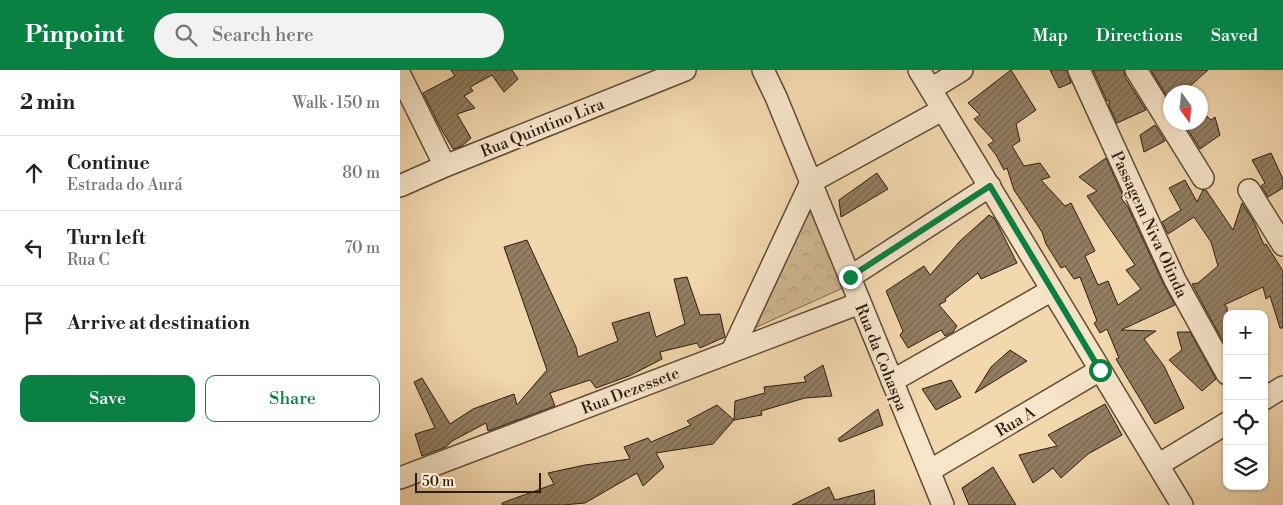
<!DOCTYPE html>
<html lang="en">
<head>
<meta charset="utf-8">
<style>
  body { margin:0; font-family:"Libre Bodoni",serif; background:#f2f2f2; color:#222 }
  .controls { position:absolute; right:15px; bottom:15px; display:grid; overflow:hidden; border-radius:10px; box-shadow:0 1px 4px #0004 }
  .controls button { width:45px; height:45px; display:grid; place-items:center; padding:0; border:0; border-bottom:1px solid #e0e0e0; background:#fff; color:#222; font:25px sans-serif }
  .compass { position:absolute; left:763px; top:15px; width:45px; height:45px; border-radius:50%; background:#fff; box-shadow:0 1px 4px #0004; rotate:165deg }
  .scale { position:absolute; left:15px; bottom:12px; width:126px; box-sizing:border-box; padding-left:5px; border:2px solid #2b1d10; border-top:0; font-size:14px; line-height:18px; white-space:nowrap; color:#2b1d10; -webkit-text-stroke:4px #f7e5ca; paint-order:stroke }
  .stop { position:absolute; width:15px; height:15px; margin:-11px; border:4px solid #0b8043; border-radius:50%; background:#fff }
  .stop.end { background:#0b8043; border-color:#fff; box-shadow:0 1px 5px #0008 }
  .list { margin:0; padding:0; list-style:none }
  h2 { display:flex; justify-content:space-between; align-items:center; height:65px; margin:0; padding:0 20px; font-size:21px }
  h2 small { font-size:16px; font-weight:400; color:#767676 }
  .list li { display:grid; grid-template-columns:32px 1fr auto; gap:15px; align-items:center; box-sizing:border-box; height:75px; padding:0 20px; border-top:1px solid #e0e0e0 }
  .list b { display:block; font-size:19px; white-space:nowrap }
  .list p { margin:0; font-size:16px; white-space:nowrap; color:#767676 }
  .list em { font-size:16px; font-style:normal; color:#767676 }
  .actions { display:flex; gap:10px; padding:15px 20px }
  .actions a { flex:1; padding:11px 0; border:1px solid #0b8043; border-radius:10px; text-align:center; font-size:18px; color:#0b8043 }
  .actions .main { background:#0b8043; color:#fff }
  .icon { flex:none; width:28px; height:28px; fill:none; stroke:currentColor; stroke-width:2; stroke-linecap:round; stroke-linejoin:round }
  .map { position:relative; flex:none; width:883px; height:435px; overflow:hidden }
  header { display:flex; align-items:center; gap:30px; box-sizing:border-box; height:70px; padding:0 25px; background:#0b8043; color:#fff }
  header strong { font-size:24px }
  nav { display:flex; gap:28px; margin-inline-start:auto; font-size:18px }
  .search { width:350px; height:45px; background:#f2f2f2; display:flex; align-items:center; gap:12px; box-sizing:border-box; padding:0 18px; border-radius:28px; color:#767676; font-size:19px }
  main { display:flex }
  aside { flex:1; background:#fff }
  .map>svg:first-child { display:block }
  .park { fill:url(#park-crowns); stroke:#7e6a51 }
  .building { fill:url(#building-hatch); stroke:#2b1d10 }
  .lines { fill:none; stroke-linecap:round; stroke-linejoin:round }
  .minor-casing { stroke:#5d4c37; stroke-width:24 }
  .minor { stroke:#f7e5ca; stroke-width:21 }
  .route { stroke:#0b8043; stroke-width:6 }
  .labels { text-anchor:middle; stroke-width:4; stroke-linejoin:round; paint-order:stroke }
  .street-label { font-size:16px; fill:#2b1d10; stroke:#f7e5ca }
</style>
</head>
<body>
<header>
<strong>Pinpoint</strong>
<div class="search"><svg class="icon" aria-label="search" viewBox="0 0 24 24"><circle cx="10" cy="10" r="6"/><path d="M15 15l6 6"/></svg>Search here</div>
<nav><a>Map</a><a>Directions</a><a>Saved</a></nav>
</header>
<main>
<aside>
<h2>2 min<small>Walk · 150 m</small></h2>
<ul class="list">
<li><svg class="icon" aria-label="ahead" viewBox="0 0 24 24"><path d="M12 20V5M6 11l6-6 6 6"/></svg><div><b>Continue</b><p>Estrada do Aurá</p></div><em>80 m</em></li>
<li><svg class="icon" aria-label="left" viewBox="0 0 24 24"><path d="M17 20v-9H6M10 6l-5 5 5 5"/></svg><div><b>Turn left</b><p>Rua C</p></div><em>70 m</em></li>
<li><svg class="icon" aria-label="arrive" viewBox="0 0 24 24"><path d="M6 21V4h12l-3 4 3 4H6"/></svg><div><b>Arrive at destination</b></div></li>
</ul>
<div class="actions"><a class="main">Save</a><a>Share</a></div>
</aside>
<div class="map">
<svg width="883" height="435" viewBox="0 0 883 435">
  <defs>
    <pattern id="park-crowns" width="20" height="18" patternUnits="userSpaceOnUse" patternTransform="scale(1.25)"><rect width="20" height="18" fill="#d1b792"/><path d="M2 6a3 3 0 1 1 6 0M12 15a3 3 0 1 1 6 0" fill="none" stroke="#b49d7d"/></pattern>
    <pattern id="building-hatch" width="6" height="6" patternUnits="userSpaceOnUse" patternTransform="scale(1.25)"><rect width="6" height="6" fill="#937e62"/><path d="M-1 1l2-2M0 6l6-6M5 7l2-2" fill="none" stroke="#78674f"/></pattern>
  </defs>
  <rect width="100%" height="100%" fill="#f3d7ad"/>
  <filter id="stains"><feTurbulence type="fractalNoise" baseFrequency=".004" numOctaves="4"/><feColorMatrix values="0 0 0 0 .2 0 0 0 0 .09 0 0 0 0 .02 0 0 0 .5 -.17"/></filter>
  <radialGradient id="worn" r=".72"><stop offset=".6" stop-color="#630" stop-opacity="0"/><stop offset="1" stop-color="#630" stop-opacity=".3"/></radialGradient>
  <!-- park -->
  <path class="park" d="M411 140 445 217 348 261Z"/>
  <!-- building -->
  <path class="building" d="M51 0H112L118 9 104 22 92 5 70 17 73 21 64 26 75 38 57 44 71 68 62 76 53 79 40 57 23 23 55 6Z
    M611 0 636 40 616 54 620 71 612 76 624 96 640 93 650 107 641 110 665 136 671 133 695 181 685 186 698 215 708 211 718 235 741 219 726 200 735 195 687 126 697 121 679 107 706 88 723 126 721 128 728 137 764 215 775 235 721 260 756 261 744 269 764 296 784 338 755 354 716 289 719 288 707 259 700 263 694 253 697 251 680 207 674 209 665 196 661 198 646 174 642 162 614 120 607 98 604 100 596 85 588 75 594 71 574 49 580 45 568 33Z
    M650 0H667L671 13 659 18Z
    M693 0H724L725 7 746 40 717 53 709 36V30L707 31Z
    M751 0H808L789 17 770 22 769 30Z
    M800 40 811 50 815 47 820 65 800 79 783 52H800Z
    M755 55 765 71 744 82 740 65Z
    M871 83 883 109V118L868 127 861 116 865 113 852 90Z
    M477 103 488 119 441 147 439 130Z
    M785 110 797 132 803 120H806L833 160 842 133 853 150 864 175 866 174 883 201V258H880L870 226 866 229 863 217 824 235 827 237V274L822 270 792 214 798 213 818 196 811 172 794 147 768 164 762 152 781 140 769 118Z
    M589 145 594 148 597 153 617 193 581 209 578 203 545 229 546 231 539 235 557 256 553 262 545 266 541 260 508 278 500 265 503 261 486 221 524 196 530 205 560 171Z
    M127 170 176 277 178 287 218 271 212 253 249 242 256 267 285 254 274 209 287 207 300 245 320 244 325 267 300 278 297 273 260 282 262 289 229 306 196 318 190 310 150 323 155 336 88 361 86 353 52 371 46 377 22 386 15 364 35 358 14 312 22 308 50 354 73 339 114 324 117 335 147 300 104 177Z
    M777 262H790L816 309 802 321 769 290 782 280Z
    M610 280 627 291 575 323 591 297Z
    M423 295 432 326 405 328 361 341 362 345 334 350 335 331 365 323 364 317 406 312 404 307Z
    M551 310 561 327 536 340 522 319Z
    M705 334 722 365 688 384 661 408 653 398 633 413 619 385 657 376 648 365Z
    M317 335 334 350 313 374 256 383 264 397 243 416 237 403 185 433 163 435H102V433L154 414 148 403 185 395 230 389 224 377 248 368 251 372 291 355 287 351Z
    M478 339 483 355 440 372 438 369Z
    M593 397 616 435H569L562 418Z
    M429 417 435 430 474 420 475 435H392Z"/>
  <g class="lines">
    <defs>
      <path id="minor" d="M363 0 376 27 543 435
        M519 0 782 435
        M679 0 775 210 827 304
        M736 0 803 108
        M0 5 45 96
        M531 19 562 0
        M0 116 45 96 285 0
        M849 120 883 175
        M450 207 590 116
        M332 281 411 112 542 40
        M492 311 652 220
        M864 329 883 317
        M758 395 827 353
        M529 401 700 300
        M0 408 460 233"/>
    </defs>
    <!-- minor casing -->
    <use href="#minor" class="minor-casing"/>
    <!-- minor -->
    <use href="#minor" class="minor"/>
  </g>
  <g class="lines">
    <!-- route -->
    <path class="route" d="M450 207 590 116 700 300"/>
  </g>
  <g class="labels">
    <!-- street labels -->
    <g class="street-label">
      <text transform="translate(142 57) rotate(-22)" y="6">Rua Quintino Lira</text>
      <text transform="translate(750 154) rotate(65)" y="6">Passagem Niva Olinda</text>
      <text transform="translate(482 287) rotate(68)" y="6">Rua da Cohaspa</text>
      <text transform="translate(230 320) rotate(-21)" y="6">Rua Dezessete</text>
      <text transform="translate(615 351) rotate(-31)" y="6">Rua A</text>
    </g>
  </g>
  <rect width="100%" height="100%" filter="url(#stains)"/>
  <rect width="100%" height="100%" fill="url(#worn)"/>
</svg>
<div class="controls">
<button>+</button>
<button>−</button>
<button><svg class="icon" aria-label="locate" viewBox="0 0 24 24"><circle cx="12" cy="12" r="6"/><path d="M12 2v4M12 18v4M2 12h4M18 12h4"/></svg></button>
<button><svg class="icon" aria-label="layers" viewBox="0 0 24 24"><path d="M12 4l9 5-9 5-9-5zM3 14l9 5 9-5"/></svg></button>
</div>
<svg class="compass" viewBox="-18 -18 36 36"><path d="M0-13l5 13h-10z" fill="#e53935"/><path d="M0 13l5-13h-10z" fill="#767676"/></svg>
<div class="scale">50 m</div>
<div class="stop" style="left:700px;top:300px"></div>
<div class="stop end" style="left:450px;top:207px"></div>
</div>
</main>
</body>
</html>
